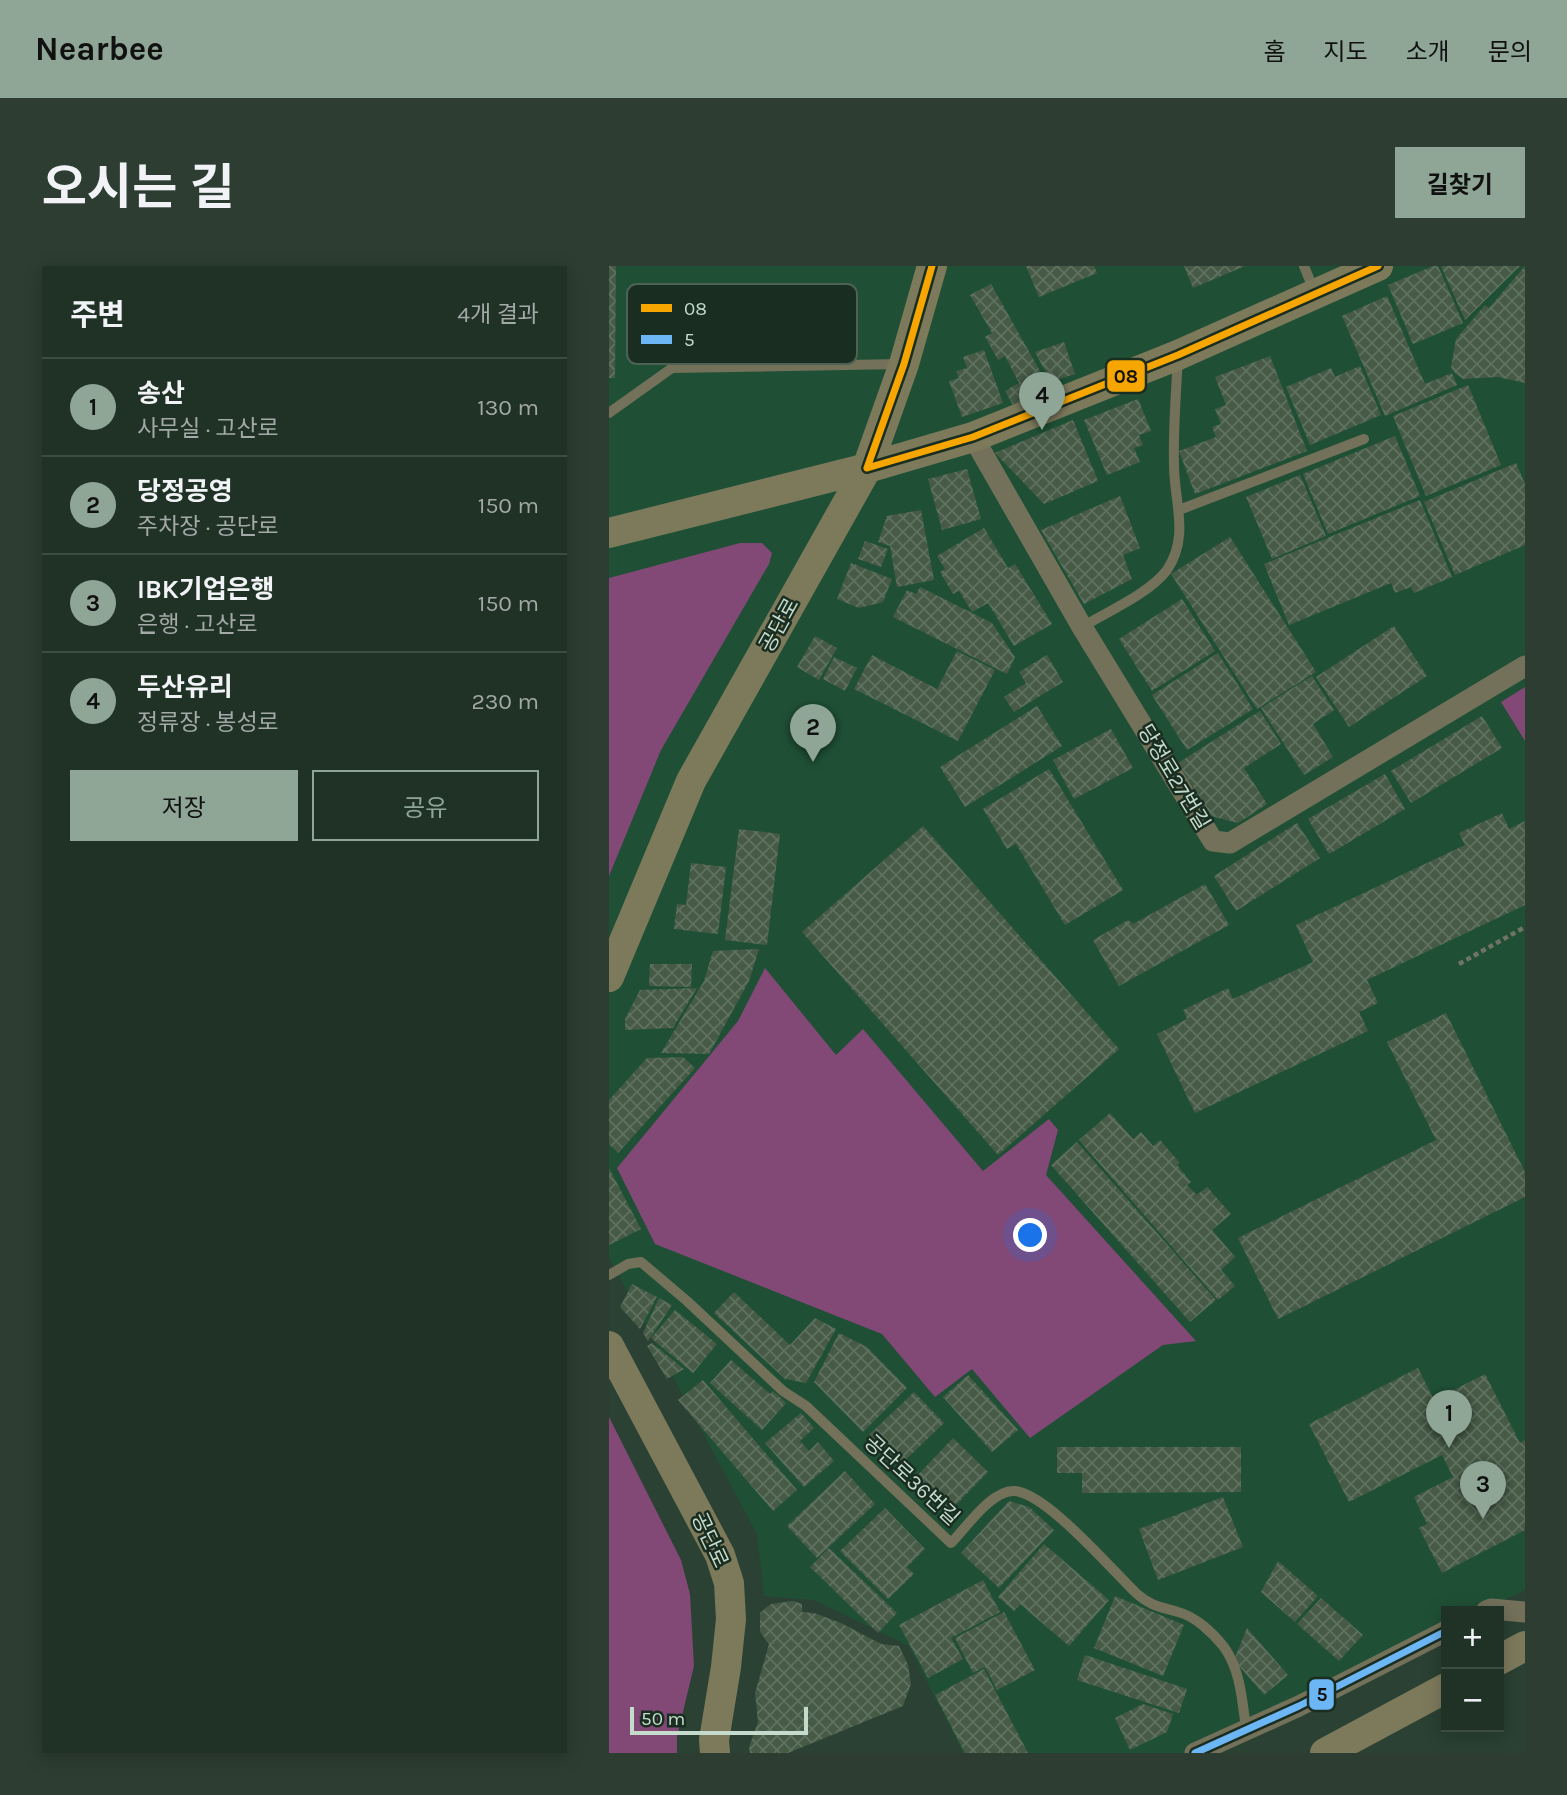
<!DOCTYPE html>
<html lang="ko">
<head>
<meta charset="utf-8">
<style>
  body { margin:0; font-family:Karla,"Noto Sans KR",sans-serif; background:#2d3d32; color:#f1f3f6 }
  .controls { position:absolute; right:21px; bottom:21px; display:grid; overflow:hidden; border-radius:0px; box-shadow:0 4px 18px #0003 }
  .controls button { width:63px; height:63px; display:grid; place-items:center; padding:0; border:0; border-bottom:2px solid #3d4c43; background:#203126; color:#f1f3f6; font:35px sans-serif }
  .scale { position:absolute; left:21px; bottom:18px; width:178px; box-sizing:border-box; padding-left:7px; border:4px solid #c5dccc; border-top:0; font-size:19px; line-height:24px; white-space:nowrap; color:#c5dccc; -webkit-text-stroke:5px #1a2d21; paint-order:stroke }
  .you { position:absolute; left:422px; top:970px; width:24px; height:24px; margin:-18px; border:5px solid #fff; border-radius:50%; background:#1a73e8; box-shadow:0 0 0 10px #1a73e833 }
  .badge { display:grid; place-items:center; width:46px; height:46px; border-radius:50%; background:#8fa696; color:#111; font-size:23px; font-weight:700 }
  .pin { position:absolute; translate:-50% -58px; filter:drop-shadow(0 2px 4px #0008) }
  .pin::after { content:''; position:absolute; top:37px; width:24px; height:21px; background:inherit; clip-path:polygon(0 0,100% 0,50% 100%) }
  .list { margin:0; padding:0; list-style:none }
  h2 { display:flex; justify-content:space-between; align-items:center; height:91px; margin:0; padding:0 28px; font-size:30px }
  h2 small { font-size:23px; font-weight:400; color:#a2a9a7 }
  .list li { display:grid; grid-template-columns:46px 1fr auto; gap:21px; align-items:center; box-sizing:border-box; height:98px; padding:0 28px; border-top:2px solid #3d4c43 }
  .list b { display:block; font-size:26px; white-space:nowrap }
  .list p { margin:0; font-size:23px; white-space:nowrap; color:#a2a9a7 }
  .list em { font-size:23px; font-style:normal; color:#a2a9a7 }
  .actions { display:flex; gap:14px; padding:21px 28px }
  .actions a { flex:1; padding:16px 0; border:2px solid #8fa696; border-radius:0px; text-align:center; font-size:24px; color:#8fa696 }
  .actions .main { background:#8fa696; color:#111 }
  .map { position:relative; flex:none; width:916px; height:1487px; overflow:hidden; border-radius:0px }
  header { display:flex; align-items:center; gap:42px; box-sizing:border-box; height:98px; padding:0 35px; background:#8fa696; color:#111 }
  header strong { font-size:33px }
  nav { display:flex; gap:38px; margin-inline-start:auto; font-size:24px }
  .intro { display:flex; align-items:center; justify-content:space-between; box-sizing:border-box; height:168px; padding:0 42px }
  h1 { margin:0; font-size:49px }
  .button { padding:18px 32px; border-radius:0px; background:#8fa696; color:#111; font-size:24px; font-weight:700 }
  main { display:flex; gap:42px; padding:0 42px }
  aside { flex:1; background:#203126; border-radius:0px; box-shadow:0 4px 18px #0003 }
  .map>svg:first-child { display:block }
  .built { fill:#1f5035 }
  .green { fill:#824876 }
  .building { fill:url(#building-cross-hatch) }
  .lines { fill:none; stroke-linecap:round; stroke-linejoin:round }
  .path { stroke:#707463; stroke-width:4.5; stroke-dasharray:5 3.5; stroke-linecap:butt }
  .lane { stroke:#73715a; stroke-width:10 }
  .street { stroke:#73715a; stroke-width:21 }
  .secondary { stroke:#7d7a5c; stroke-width:30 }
  .bus-1-casing { stroke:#1a2d21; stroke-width:12 }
  .bus-2-casing { stroke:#1a2d21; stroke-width:12 }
  .bus-1 { stroke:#f7a600; stroke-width:7 }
  .bus-2 { stroke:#6db6f5; stroke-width:7 }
  .labels { text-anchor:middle; stroke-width:5; stroke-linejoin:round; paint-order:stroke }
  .street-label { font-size:21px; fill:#c5dccc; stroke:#1a2d21 }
  .key { fill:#1a2d21; stroke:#4d6254; stroke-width:2 }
  .key-label { font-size:19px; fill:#c5dccc }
  .line-badge { stroke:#1a2d21; stroke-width:2.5 }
  .pale-badge-label { font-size:19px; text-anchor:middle; font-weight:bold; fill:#111 }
</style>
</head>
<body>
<header>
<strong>Nearbee</strong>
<nav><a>홈</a><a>지도</a><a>소개</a><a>문의</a></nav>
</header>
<div class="intro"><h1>오시는 길</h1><a class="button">길찾기</a></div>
<main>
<aside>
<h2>주변<small>4개 결과</small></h2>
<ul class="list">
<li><span class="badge">1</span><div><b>송산</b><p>사무실 · 고산로</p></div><em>130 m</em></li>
<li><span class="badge">2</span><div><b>당정공영</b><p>주차장 · 공단로</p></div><em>150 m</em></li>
<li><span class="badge">3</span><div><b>IBK기업은행</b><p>은행 · 고산로</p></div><em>150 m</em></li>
<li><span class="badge">4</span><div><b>두산유리</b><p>정류장 · 봉성로</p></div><em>230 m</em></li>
</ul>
<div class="actions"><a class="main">저장</a><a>공유</a></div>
</aside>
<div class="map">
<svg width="916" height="1487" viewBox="0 0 916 1487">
  <defs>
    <pattern id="building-cross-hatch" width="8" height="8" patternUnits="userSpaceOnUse" patternTransform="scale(1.75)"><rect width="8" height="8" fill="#465a46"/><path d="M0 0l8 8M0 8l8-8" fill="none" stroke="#5f7160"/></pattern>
  </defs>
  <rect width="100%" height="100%" fill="#2a4133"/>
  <!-- built -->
  <path class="built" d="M0 0H916V1324L872 1345H837V1362L575 1487H354L300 1380 205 1334 155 1330 148 1268 0 991Z"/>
  <!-- green -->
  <path class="green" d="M131 277H153L163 287 160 298 52 484 0 610V312Z
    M916 421V475L892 436Z
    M156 702 227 789 254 763 374 905 440 853 449 864 437 909 587 1075 554 1079 421 1172 363 1103 326 1131 273 1068 46 978 8 902 129 755Z
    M0 1151 72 1294 81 1328 85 1400 68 1471V1487H0Z"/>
  <!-- building -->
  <path class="building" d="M0 0H7L6 112H0Z
    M417 0H485L488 7 430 31Z
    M575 0H636L584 22Z
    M824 0H829L854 57 804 78 779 19Z
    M832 0H911L856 54Z
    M916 0V117L889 111 854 113 847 108 842 102 847 73 876 39 880 42Z
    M382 18 440 121 405 141 396 125 410 117 396 90 389 94 376 71 383 67 361 29Z
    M778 30 816 118 843 107 848 119 776 150 733 50Z
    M455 76 466 108 442 116 426 86Z
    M375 84 394 137 353 151 340 115 350 112 347 105 358 102 354 91Z
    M661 90 698 185 586 228 570 185 607 171 603 161 612 158 606 143 617 139 606 111Z
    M751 100 772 149 701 179 677 121 722 102 726 111Z
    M859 119 892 199 817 230 784 150Z
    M529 133 542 165 530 169 534 179 525 182 531 196 498 209 475 154Z
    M464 154 489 215 435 238 386 187Z
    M786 170 811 230 719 268 694 208Z
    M907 197 916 218V279L846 309 815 236Z
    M358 203 372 253 333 264 319 213Z
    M691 209 717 270 663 293 637 231Z
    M511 230 531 282 514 289 523 313 475 338 432 264Z
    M811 234 843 311 805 327 802 321 786 327 782 317 680 359 655 298Z
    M312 244 325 314 288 321 281 280 269 276 278 250Z
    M375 262 399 302 406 298 443 358 405 380 379 337 363 346 350 325 344 328 331 306 336 303 328 290Z
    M621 271 707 406 648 443 562 308Z
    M256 275 279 283 272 301 249 293Z
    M242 297 283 313 274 336 250 342 228 333Z
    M311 321 383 357 406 391 398 408 284 351 298 324 307 328Z
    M573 333 606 385 543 425 510 373Z
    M785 360 818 410 740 461 707 411Z
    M206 370 228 382 210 414 188 401Z
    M348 385 386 404 349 475 245 423 263 389 328 423Z
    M609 387 644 443 578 484 543 429Z
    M438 389 454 416 405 446 395 431 417 417 410 406Z
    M225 391 248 402 236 425 214 413Z
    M703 410 725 444 704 458 724 491 695 509 652 442Z
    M428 440 453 480 356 541 331 501Z
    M651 445 672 478 635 502 658 538 629 557 602 550 569 497Z
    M873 450 893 482 802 537 782 505Z
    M502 463 524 502 465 533 444 494Z
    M440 503 514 624 456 659 407 578 398 583 374 543Z
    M776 508 796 543 720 588 699 553Z
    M893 547 900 563 916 555V639L758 714 769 737 750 746 759 765 586 847 548 768 578 753 574 744 619 722 624 733 704 696 687 659 856 579 850 567Z
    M688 557 711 592 627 645 605 610Z
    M314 560 510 783 389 889 193 666Z
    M130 563 171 568 158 679 116 674Z
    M82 597 117 601 109 668 65 663 68 638 77 639Z
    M596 618 620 659 510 720 484 674 519 654 524 658Z
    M150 683 140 715 100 788 52 787 95 715 104 685Z
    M41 698H83L82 721 40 720Z
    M88 722 64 762 16 764V753L31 724Z
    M837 747 916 906V931L669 1053 629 972 827 874 778 776Z
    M74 791 86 802 9 887 0 878V834L38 792Z
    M501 847 524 873 532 866 544 880 551 874 571 897 568 899 582 916 578 919 588 929 598 921 622 948 603 964 626 991 612 1004 626 1020 609 1034 470 874Z
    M468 876 607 1034 581 1056 442 899Z
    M0 902 32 963 0 979Z
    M23 1018 48 1031 31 1063 11 1041Z
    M125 1026 181 1079 206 1052 227 1063 197 1117 176 1113 105 1047Z
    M50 1032 63 1039 39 1075 34 1067Z
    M66 1044 108 1078 84 1107 42 1072Z
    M230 1067 258 1081 298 1122 254 1166 205 1116Z
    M43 1077 75 1103 58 1113 38 1080Z
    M122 1094 161 1128 164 1125 177 1137 153 1164 101 1117Z
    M809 1102 825 1134 876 1108 911 1177 916 1174V1264L833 1307 810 1262 818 1258 805 1231 844 1211 833 1189 740 1236 700 1158Z
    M359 1109 409 1164 383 1186 334 1131Z
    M94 1114 188 1224 164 1245 69 1134Z
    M305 1126 335 1157 290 1200 260 1169Z
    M192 1147 205 1162 191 1175 200 1185 209 1176 225 1195 195 1221 156 1177Z
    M344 1172 379 1206 338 1248 304 1214Z
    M448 1181H632V1226L473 1227V1207H448Z
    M236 1205 266 1238 208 1292 178 1260Z
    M614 1231 634 1281 549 1314 530 1263Z
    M400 1235 420 1241 445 1264 390 1322 352 1287Z
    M276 1242 316 1283 298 1301 305 1308 279 1333 231 1285Z
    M435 1278 500 1334 460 1380 411 1338 405 1345 389 1331Z
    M220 1282 288 1347 269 1367 201 1301Z
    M669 1295 709 1330 686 1356 652 1326Z
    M374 1314 391 1346 342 1372 354 1393 319 1412 290 1359Z
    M506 1330 575 1359 554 1410 485 1382Z
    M712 1332 754 1369 730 1395 688 1358Z
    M184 1335 193 1338V1346L205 1347 232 1357 272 1378 290 1380 299 1399 302 1418 294 1440 179 1487H141L140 1481 149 1456 146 1427 160 1378 151 1366V1347L162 1338Z
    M395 1346 426 1404 388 1424 376 1401 364 1407 346 1372Z
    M638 1362 679 1409 655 1429 625 1394Z
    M476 1389 578 1423 570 1447 468 1414Z
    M375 1403 419 1487H356L326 1429Z
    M534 1438 564 1448 558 1466 521 1484 506 1452Z"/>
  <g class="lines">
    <!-- path -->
    <path class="path" d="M850 698 916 661"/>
    <!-- lane -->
    <path class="lane" d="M695 0 706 27
      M0 147 63 102 292 98
      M570 244 755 173
      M473 361C498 346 541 327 558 304 581 270 565 236 565 199 564 163 567 127 569 91
      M0 1009 19 998 32 996 78 1035 174 1125 197 1140 342 1277C357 1262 383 1223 406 1225 438 1228 502 1303 527 1327 541 1340 552 1341 569 1346 586 1350 604 1367 615 1381 632 1405 633 1435 637 1462"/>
    <!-- street -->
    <path class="street" d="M364 171 473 361 604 575 621 577 916 400
      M877 1345 882 1343 916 1346
      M586 1487 690 1440 837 1365"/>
    <!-- secondary -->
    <path class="secondary" d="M0 267 258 202 364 171 569 89 769 0
      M0 711 82 515 258 202 295 98 323 0
      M0 1080 111 1289 120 1317 122 1353 117 1401 105 1474 106 1487
      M890 1394 916 1380
      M716 1487 837 1422"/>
    <defs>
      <path id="bus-1" d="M258 202 364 171 569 89 769 0
        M258 202 295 98 323 0"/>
      <path id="bus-2" d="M586 1487 690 1440 837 1365"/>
    </defs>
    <!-- bus-1 casing -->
    <use href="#bus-1" class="bus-1-casing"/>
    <!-- bus-2 casing -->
    <use href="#bus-2" class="bus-2-casing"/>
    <!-- bus-1 -->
    <use href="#bus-1" class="bus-1"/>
    <!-- bus-2 -->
    <use href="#bus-2" class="bus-2"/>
  </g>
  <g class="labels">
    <!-- street labels -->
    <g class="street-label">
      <text transform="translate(170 359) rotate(-61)" y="7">공단로</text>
      <text transform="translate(565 511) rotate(59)" y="7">당정로27번길</text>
      <text transform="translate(303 1214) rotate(43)" y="7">공단로36번길</text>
      <text transform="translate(101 1274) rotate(65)" y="7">공단로</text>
    </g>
  </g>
  <!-- legend -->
  <rect x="18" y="18" width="230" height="80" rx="10" class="key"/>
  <rect x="32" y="38" width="31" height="8" fill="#f7a600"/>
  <rect x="32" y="69" width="31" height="9" fill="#6db6f5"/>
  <g class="key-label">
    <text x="75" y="49">08</text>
    <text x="75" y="80">5</text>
  </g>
  <g class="line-badge">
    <rect x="497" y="93" width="40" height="34" rx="7" fill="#f7a600"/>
    <rect x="699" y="1412" width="27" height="33" rx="7" fill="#6db6f5"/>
  </g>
  <g class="pale-badge-label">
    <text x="517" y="117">08</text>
    <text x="713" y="1435">5</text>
  </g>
</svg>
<div class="controls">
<button>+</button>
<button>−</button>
</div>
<div class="scale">50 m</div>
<div class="you"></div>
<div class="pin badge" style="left:840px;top:1182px">1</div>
<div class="pin badge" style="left:204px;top:496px">2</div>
<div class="pin badge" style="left:874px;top:1253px">3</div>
<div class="pin badge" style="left:433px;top:164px">4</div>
</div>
</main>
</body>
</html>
